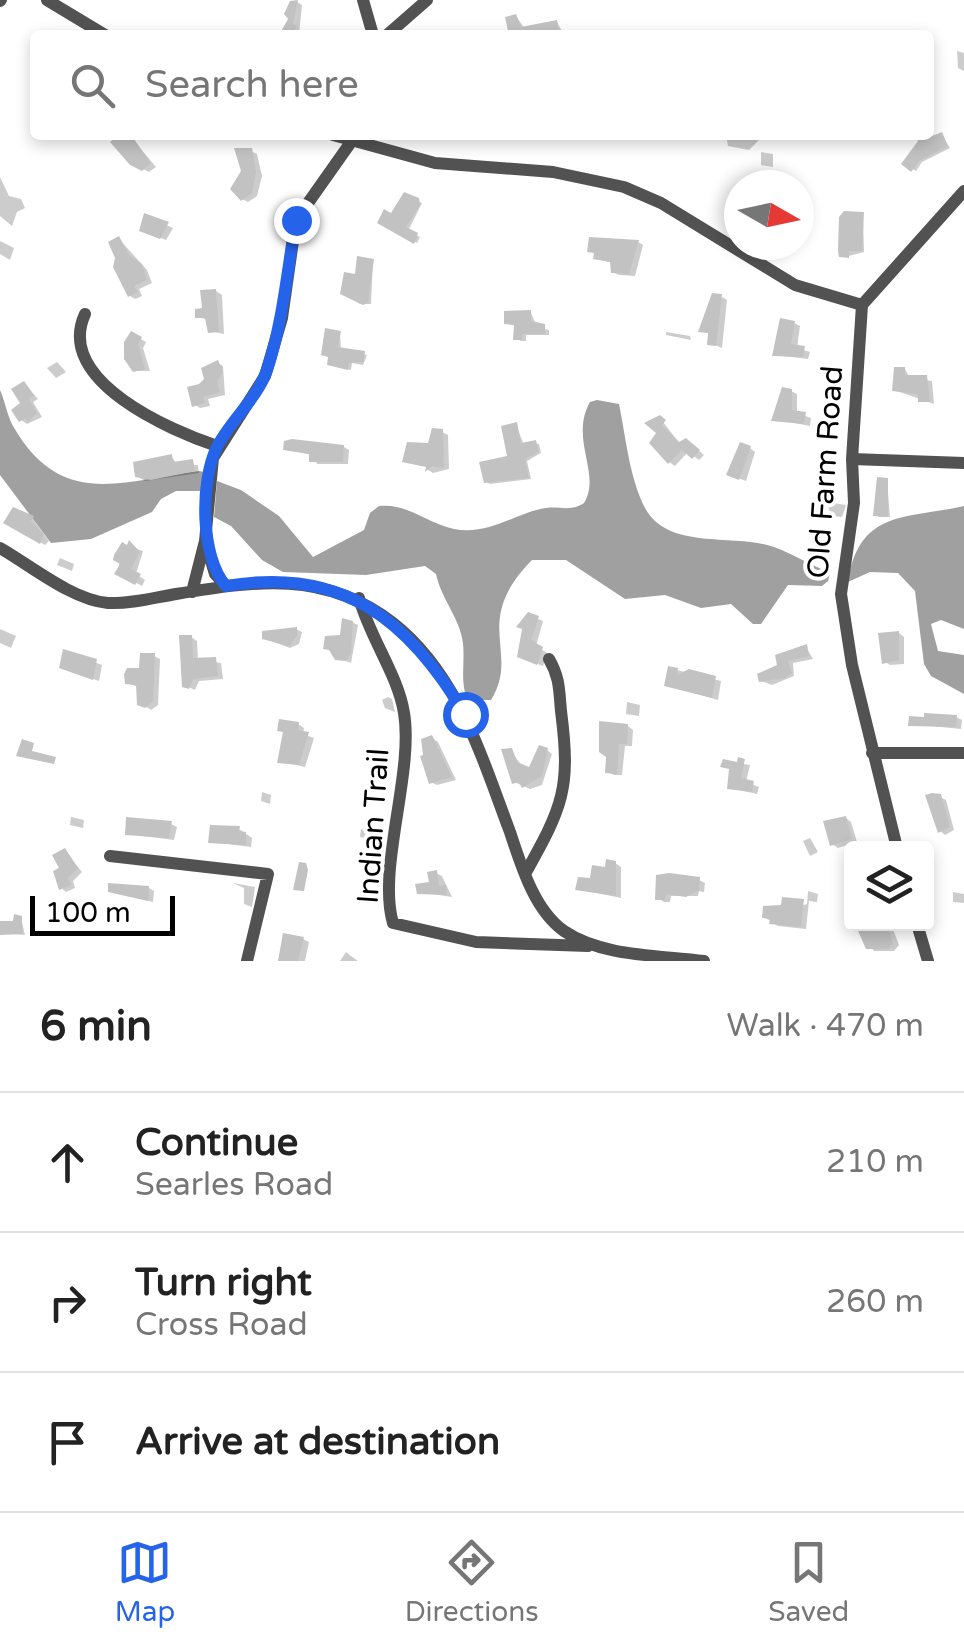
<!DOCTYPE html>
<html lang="en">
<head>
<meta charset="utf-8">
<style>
  body { margin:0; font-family:"Varela Round",sans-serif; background:#f2f2f2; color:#222 }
  .controls { position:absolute; right:30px; bottom:30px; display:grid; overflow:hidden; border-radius:10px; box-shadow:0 5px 15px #0003 }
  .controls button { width:90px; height:90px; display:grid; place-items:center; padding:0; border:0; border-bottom:2px solid #e0e0e0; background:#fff; color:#222; font:50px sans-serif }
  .compass { position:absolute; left:724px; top:170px; width:90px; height:90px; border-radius:50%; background:#fff; box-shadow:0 5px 15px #0003; rotate:99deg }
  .scale { position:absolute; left:30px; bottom:25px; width:145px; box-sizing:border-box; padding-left:10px; border:5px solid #000; border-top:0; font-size:28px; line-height:35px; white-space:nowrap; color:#000; -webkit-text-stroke:8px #fff; paint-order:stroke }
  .stop { position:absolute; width:30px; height:30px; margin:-22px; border:8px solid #2563eb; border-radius:50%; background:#fff }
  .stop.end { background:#2563eb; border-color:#fff; box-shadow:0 2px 10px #0008 }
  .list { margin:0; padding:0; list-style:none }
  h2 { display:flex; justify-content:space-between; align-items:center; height:130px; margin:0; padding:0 40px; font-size:42px }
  h2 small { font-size:32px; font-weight:400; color:#767676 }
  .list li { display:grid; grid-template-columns:65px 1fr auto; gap:30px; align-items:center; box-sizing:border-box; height:140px; padding:0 40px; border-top:2px solid #e0e0e0 }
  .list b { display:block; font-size:38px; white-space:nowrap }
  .list p { margin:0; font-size:32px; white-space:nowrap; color:#767676 }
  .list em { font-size:32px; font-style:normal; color:#767676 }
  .icon { flex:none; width:55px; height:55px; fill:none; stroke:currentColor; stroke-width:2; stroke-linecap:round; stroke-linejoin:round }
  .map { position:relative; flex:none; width:964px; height:961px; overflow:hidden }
  .search { position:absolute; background:#fff; box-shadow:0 5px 15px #0003; left:30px; right:30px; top:30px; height:110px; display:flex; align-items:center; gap:25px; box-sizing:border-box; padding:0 35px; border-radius:10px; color:#767676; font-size:38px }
  .sheet { height:550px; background:#fff }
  nav { display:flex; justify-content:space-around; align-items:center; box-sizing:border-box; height:140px; border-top:2px solid #e0e0e0; background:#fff; font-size:28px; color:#767676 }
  nav a { display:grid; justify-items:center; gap:5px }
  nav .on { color:#2563eb }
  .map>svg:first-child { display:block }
  .water { fill:#a0a0a0 }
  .shadow { fill:#0003 }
  .building { fill:#c2c2c2 }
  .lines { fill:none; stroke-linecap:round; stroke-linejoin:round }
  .minor { stroke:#525252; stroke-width:12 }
  .route { stroke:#2563eb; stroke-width:12 }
  .labels { text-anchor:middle; stroke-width:8; stroke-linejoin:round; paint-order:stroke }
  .street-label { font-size:30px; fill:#000; stroke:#fff }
</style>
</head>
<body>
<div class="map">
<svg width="964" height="961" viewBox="0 0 964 961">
  <rect width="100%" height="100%" fill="#fff"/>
  <!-- water -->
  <path class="water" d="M0 390C5 401 7 415 13 426 62 511 123 480 200 471L206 473 204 491H176L161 499 152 512 91 539 51 543 0 475Z
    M597 400 619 404C626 438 629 476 645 508 668 551 735 533 774 547 793 554 811 565 830 573L828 581 822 586 788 585 761 624H753L731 604 701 608 665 595 625 599 566 560H532C470 623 521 652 491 700H467C460 680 465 664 463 643 460 618 441 599 436 574L425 566 366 575 283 572 262 560 231 526 214 517 217 481 241 490 279 516 313 557 364 530 370 513 379 506C408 503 426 523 454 529 489 536 517 512 546 508 561 506 570 512 584 503 602 474 569 439 590 402Z
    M964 506V629L941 620 931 624 938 651 964 655V694L931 676 924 664 915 591 898 573 870 572 848 582C859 509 907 519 964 506Z"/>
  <!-- shadow -->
  <path class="shadow" d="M297 2 302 5 299 35H282Z
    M516 16 525 29 557 23 565 35H511L508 19Z
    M957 51 964 53V71L958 68Z
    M122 135H129L156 167 149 172 143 169Z
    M726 135H764L749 150 728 146Z
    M924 135 929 140 942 135 950 148 922 162 916 171 905 164Z
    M251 151 257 154 262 176 257 196 248 202 242 199Z
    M761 152 773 154V167L761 165Z
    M0 177 9 196 21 199 25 208 17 212 12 226 0 216Z
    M405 195 422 203 408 231 420 237 417 243 381 222 392 216Z
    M863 215 864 252 845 257Z
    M146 216 173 228 166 240 148 233Z
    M119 239 147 270 152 283 139 289 142 296 135 299 130 296Z
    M0 241 14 248 10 260 0 254Z
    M638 242 643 245 635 276 619 275 613 272 612 263 596 258Z
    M373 261 371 304H360L343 293Z
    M216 291 222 295 224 334 210 331 208 320 198 317Z
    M722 297 727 300 722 348 710 343 711 334 701 330Z
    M531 313 537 327 549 330V335H526V341H521L516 338V326L506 323Z
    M794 323 800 326 797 348 810 352 808 359 774 355Z
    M666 332 690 336 691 340 666 335Z
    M340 333 341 350 367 355 363 365 352 363 351 370 333 366Z
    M132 334 146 342 143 348 150 371H135Z
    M57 362 66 372 56 378 47 368Z
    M218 363 223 366 225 395 208 399 210 406 200 408 195 405Z
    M905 369 910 378 932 381 934 404 894 390Z
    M24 384 38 399 33 402 42 417 27 424 21 420Z
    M791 391 797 394V413L811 418 810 426 774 419Z
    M660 418 680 444 690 443 704 455 699 460 688 452 675 466 669 462 659 433Z
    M516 425 524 445 539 444 541 453 527 461 531 479 490 484 486 482 510 458Z
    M442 432 448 435 449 469 433 473 428 470 430 446Z
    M344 447 349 450 348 464H317L312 455 286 449Z
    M750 448 755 452 746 481 735 477Z
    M171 456 177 464 198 465 199 473 145 481 140 478 136 464Z
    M887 480 890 517H879L876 515Z
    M827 502 846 505 842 517 831 516Z
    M32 518 49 541 45 545 8 524Z
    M123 545 143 551 136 574 145 580 142 586 118 573Z
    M807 546H820L823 554 810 552Z
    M60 558 74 564 72 571 57 565Z
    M529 615 543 621 536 646 547 653 543 666 525 659Z
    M352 622 358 625 351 663 337 658Z
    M0 629 16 636 11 648 0 643Z
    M296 629 302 632 299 644 290 648 271 641Z
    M899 633 904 637V664L890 665 885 662Z
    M191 637 197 641 198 660 221 663 223 679 199 681 195 690 184 685Z
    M806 647 813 659 793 663 794 676 772 685 761 681Z
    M154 656 160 659 158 705 151 710 145 706 138 687 128 683Z
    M89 660 102 665 99 681 68 670Z
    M677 670 721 681 718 700 667 685Z
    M388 697 392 699 395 712 385 708 382 700Z
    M627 702 640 705 639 716 626 714Z
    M956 717 962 720 961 729 911 724Z
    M298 724 304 728 303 734 314 738 305 767 280 761Z
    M628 726 633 730 632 746H625L622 775H614L608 772 609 756Z
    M432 738 438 742 456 780 437 785 431 782Z
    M547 750 552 754 542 785 530 789 514 782 511 751 522 766 531 770Z
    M724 761 750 765 746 782 759 787 757 794 730 788 731 770Z
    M262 792 271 795 270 804 261 801Z
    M940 797 946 800 954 830 945 835 940 831Z
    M71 817 84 820 83 828 70 825Z
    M846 818 851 822 857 842 838 848 832 844Z
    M171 824 177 827 174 840 127 834Z
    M239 829 252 838 251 847 211 842Z
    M361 829 369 832 368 839 360 837Z
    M810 838 818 852 810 856 803 841Z
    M65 851 82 872 73 881 75 888 66 892 61 888Z
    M615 863 621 867V898L578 889Z
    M436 873 442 876 452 897 419 892 431 884Z
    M658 878 699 880 705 883 704 892 699 891 698 896H671L670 902H664L658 898Z
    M233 883 255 887 252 907 244 904V888Z
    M149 888 154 891 153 902 110 891Z
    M808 891 818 894 817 902 809 901 806 929 778 926 764 917 807 904Z
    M953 892 964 894V903L953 902Z
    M21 918 25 935 0 933 15 923Z
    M853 924H891L899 945 894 951H874Z
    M303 939 309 942 305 961H280Z
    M346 952 351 956 358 961H340Z"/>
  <!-- building -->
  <path class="building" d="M298 0 293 24 297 26 292 35H279L288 19 284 14 290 1Z
    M516 14 521 27 557 20 560 32 502 35 508 31 505 17Z
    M942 132 948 146 919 161 911 172 901 164 918 141 916 135 927 138Z
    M118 135H131L151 163 142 171 130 165 110 142Z
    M234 148H252L256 172 252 193 241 201 230 189 241 171Z
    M404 192 419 198 420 205 406 227 418 233 414 244 377 223 384 209 391 213Z
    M844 211 864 212 862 251H849V258L839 257 838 251 839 217Z
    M144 213 169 222 160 239 139 231Z
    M119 236 129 255 142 264 147 280 134 286 138 292 128 297 113 267 115 258 108 242Z
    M589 237 639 240 629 274 611 273 610 262 593 259 594 253 587 252Z
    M357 256 374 259 368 303 363 305 340 294 344 272 355 274Z
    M216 289 219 332 208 333 205 318H195V309L202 308 200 290Z
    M712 293 722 294 716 346 707 345 708 333 698 332Z
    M531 310V321L545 324V334H522V340H513L514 325 504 324V311Z
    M780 318 795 321 791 344 805 346 803 357 772 356Z
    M325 328 341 331 338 347 365 351 364 362 349 363 348 370 327 365 328 357 321 355Z
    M131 331 142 337 138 344 145 369 133 372 124 359V342Z
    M218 360 223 372 217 381 220 392 203 397 205 403 192 407 187 387 199 384 204 379 201 368Z
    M894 367H905V375H927L930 402H918V394L892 391Z
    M24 381 34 395 29 399 37 413 28 422 26 418 19 422 11 410 20 403 11 389Z
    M782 387 792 389V410L806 412 804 424 771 421Z
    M660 415 666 420 662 425 679 442 686 438 700 450 692 459 682 450 668 464 649 443 656 433 644 423Z
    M517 422 521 443 536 440 539 452 525 459 529 478 484 483 479 462 507 456 501 426Z
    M432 428 443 429 444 468 432 466 425 472 426 467 402 462 407 442 428 443Z
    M292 439 344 445 343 462H309V454L283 450 284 441Z
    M740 442 751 446 739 480 726 475Z
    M172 454 173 462 193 459 195 471 151 480 135 477 133 462Z
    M877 477 888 478V517L873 516Z
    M13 507 34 516 31 521 44 534 40 544 3 523Z
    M129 540 140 552 131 569 141 574 135 585 114 574 120 564 113 560 114 555 122 542 127 545Z
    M528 612 539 616 531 640 543 647 537 665 517 657 522 629 516 627Z
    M342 618 353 621 351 653 346 661 335 660 329 650 323 649 325 636 340 635Z
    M297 627V636L289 646 262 639V631Z
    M899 631V660L882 664 878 633Z
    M179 635H192L193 658 216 657 218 676 193 679 189 689 182 687Z
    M807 644 809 656 788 661 792 673 785 678 759 682 757 674 777 665 775 655Z
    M63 649 97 659 93 680 59 668Z
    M140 653H155L153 701 145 708 137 705 136 685 125 684 124 674 127 668H139Z
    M668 666 678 668 677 675 689 669 716 676 712 698 664 686Z
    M924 713 957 715 956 727 908 726 909 716 924 717Z
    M279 719 299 722 298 730 309 732 299 765 277 763 283 732 277 731Z
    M599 721 628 724 627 744H619L617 774 605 773 606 757 599 752Z
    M432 735 452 777 429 784 420 756 423 755 421 739Z
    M22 739 34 743 32 751 56 757 54 764 16 756Z
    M539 745 548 748 542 776 522 788 519 782 512 784 501 749 512 748 517 762 529 767Z
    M738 757 745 759 741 778 754 781 752 792 727 789 729 769 720 767 723 759 737 762Z
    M932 793 941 794 950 827 938 833 925 795Z
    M846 816 852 839 830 846 823 821Z
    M126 817 172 821 169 838 125 835Z
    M210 825 240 826 239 831 246 832V845L208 843Z
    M65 848 78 868 68 878 71 885 59 890 53 871 59 868 52 855Z
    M606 859 616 861V896L575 890 578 877 590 878 592 865 605 867Z
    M299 862 306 863 308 870 304 891 293 890Z
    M437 870 439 886 446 885 447 895 417 894 415 884 429 882 427 872Z
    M669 873 700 877 699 890 686 897 666 894 665 900H655L656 875Z
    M108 883 149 886 148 901 108 892Z
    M782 897 804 899 801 927 769 924 770 919 762 918 763 906 781 905Z
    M14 914 22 916V934L0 935V921H13Z
    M855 924H887L893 944 888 949H866Z
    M283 933 304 937 298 961H278Z"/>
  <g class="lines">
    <!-- minor -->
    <path class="minor" d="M47 0 105 35
      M363 0 373 35
      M0 1 1 0
      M387 35 427 0
      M333 135 435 163 553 172 624 187 661 203 795 285 862 305
      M85 314C54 381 172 431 217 446
      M852 459 964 463
      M206 544 215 574 226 586
      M0 548C30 565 72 600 108 603 130 604 153 598 176 594 255 581 325 570 393 623 458 674 482 758 510 832 521 865 534 910 564 931 602 957 660 955 704 961
      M192 592 205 541 213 458 265 376 282 318 296 220 356 135
      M359 598C370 638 398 675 404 713 414 772 377 869 393 923L476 942 588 946
      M872 753H964
      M897 848 852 665 841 594 854 503 852 459 862 305 964 191
      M110 856 268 874 247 961
      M525 874C563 806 571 789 561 711 559 690 560 678 549 659
      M917 924 928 961"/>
  </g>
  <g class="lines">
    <!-- route -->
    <path class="route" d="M296 220C287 271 283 322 267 370 257 399 230 421 217 447 200 481 200 557 226 586 343 566 407 619 465 714"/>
  </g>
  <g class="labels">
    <!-- street labels -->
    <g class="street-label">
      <text transform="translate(825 472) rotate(-86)" y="10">Old Farm Road</text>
      <text transform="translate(373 826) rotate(-86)" y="10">Indian Trail</text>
    </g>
  </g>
</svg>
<div class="controls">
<button><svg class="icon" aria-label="layers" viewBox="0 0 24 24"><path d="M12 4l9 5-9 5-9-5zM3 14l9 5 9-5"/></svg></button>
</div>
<svg class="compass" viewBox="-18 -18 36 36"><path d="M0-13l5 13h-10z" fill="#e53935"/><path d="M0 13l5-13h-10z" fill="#767676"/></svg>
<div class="scale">100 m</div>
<div class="stop" style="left:465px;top:714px"></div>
<div class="stop end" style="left:296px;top:220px"></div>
<div class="search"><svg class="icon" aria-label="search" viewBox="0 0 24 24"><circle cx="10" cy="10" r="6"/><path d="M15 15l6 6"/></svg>Search here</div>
</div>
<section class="sheet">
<h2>6 min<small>Walk · 470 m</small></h2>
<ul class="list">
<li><svg class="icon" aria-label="ahead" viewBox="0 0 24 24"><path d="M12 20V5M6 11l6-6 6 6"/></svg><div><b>Continue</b><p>Searles Road</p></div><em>210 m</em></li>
<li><svg class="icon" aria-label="right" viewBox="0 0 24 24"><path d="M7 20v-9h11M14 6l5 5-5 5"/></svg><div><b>Turn right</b><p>Cross Road</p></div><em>260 m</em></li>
<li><svg class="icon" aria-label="arrive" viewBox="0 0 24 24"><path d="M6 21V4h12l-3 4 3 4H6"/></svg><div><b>Arrive at destination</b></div></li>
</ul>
</section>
<nav>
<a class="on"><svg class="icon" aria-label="map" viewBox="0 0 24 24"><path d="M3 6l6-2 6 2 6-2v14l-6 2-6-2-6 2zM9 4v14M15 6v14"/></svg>Map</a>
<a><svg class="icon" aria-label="directions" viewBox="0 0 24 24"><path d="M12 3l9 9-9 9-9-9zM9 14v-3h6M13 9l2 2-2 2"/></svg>Directions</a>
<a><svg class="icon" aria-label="saved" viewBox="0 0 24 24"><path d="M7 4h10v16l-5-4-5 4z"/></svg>Saved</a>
</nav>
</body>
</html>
